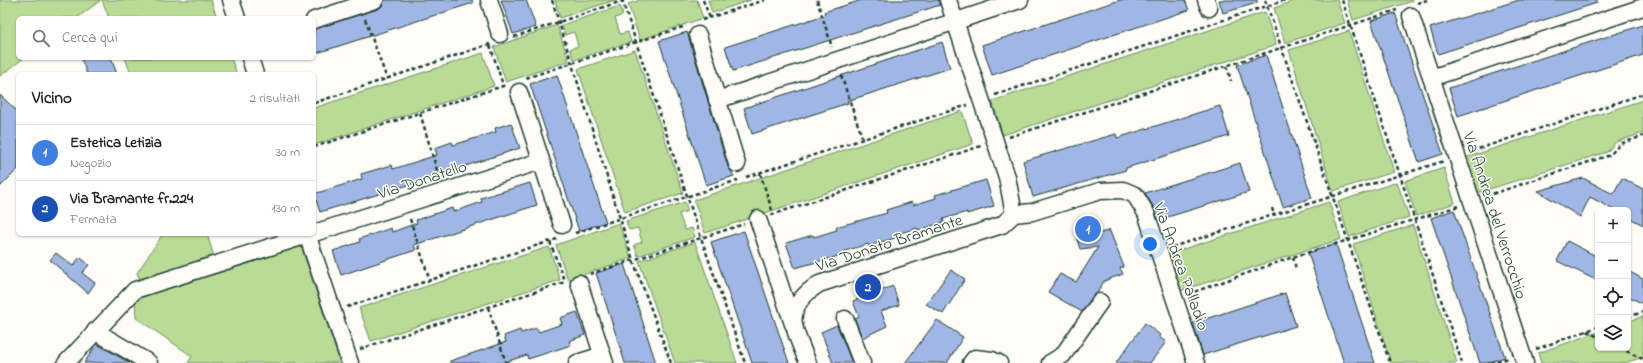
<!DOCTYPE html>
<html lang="it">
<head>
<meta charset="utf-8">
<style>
  body { margin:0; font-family:"Indie Flower",sans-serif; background:#f2f2f2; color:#222 }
  .controls { position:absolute; right:12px; bottom:12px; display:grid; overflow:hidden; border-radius:6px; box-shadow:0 1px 3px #0004 }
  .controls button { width:36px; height:36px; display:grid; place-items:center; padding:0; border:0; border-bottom:1px solid #e0e0e0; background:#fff; color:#222; font:20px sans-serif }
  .you { position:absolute; left:1150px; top:244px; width:14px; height:14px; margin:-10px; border:3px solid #fff; border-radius:50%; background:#1a73e8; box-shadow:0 0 0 6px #1a73e833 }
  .badge { display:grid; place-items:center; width:26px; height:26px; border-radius:50%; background:#1a73e8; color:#fff; font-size:13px; font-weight:700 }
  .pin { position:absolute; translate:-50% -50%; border:2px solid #fff; box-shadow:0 1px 4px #0006 }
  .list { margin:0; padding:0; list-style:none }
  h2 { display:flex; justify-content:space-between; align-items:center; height:52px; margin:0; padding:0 16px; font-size:17px }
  h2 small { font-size:13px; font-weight:400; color:#767676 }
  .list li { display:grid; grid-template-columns:26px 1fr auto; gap:12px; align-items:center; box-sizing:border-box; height:56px; padding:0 16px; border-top:1px solid #e0e0e0 }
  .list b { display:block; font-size:15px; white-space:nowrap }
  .list p { margin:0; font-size:13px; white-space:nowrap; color:#767676 }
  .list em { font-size:13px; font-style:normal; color:#767676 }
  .icon { flex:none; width:22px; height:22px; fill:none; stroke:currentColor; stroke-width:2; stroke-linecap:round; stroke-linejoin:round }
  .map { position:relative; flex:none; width:1643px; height:363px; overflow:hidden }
  .search { position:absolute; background:#fff; box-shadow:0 1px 3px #0004; left:16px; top:16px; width:300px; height:44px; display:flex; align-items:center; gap:10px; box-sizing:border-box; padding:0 14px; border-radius:6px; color:#767676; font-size:15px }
  .panel { position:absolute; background:#fff; box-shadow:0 1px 3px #0004; left:16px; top:72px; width:300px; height:164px; border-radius:6px }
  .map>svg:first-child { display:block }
  .green { fill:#badb95; stroke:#6c8c64 }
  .building { fill:#a1b6e4; stroke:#1f3d34 }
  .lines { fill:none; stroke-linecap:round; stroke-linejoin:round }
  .minor-casing { stroke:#1f3d34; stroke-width:19 }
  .path { stroke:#1f3d34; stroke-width:2.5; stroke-dasharray:4 3; stroke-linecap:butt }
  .minor { stroke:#fdfcf7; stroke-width:16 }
  .labels { text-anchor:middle; stroke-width:3; stroke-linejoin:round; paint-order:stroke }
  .street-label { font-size:17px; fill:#1f3d34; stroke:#fdfcf7 }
</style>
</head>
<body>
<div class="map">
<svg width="1643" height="363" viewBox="0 0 1643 363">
  <rect width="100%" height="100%" fill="#fdfcf7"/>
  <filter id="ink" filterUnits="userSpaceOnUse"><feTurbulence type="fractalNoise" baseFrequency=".025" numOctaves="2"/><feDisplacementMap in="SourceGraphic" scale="8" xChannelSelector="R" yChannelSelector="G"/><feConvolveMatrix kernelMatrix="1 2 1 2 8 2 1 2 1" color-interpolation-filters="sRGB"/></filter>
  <g filter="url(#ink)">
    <!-- green -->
    <path class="green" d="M0 0H101L77 18H18V58H24L0 76Z
      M102 0H211L217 18H109Z
      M555 0H615L560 18Z
      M640 0H697L703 18 640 40 628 4Z
      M708 0H751L712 13Z
      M1297 0H1337L1345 23 1285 43 1274 8Z
      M1347 0H1413V1L1353 20Z
      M620 6 623 15 615 18 620 34 628 32 631 42 574 60 570 49 578 46 574 32 565 35 562 25Z
      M1265 12 1276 45 1003 135 992 101Z
      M557 25 569 61 506 82 494 47Z
      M1349 31 1394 172 1333 191 1289 50Z
      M635 50 683 193 625 212 578 69Z
      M483 53 494 86 314 145V108Z
      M125 58H231L237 74H131Z
      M1643 100V133L1616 142 1607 152 1477 193 1465 158Z
      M962 111 973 144 705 233 694 200Z
      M1444 168 1455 203 1416 216 1405 181Z
      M1397 182 1409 217 1349 237 1338 202Z
      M685 202 688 211 679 214 685 230 692 228 695 237 638 256 634 245 642 242 638 228 629 230 626 221Z
      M1329 202 1341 239 1180 291 1168 254Z
      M619 223 631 258 568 280 556 245Z
      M1413 225 1457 363H1391L1353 244Z
      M163 234H207L215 260 141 283 137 273Z
      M695 242 737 363H675L639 261Z
      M301 246 340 363H188L192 356 136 318 135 298Z
      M549 247 560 280 371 341 359 308Z
      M1643 316V357L1625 363H1541L1538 353 1598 332V348H1628V322Z"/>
    <!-- building -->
    <path class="building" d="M387 0H472L473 3 314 54V29L378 9 382 6 384 1Z
      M501 0H526L536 27 513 34Z
      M862 0H939L940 5 733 71 725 47 825 15 824 12Z
      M1120 0H1185L1189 10 992 75 982 45Z
      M1219 0H1257V3L1223 13Z
      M1519 0H1597V3L1438 54 1430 28Z
      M1395 13 1443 154 1419 162 1371 21Z
      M1643 25V55L1458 116 1449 88Z
      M687 32 728 167 734 176 706 185 659 41Z
      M942 42 950 68 847 101 848 103 752 134 744 108Z
      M1266 55 1312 198 1283 207 1237 65Z
      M81 58H111L117 74H87Z
      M557 75 606 222 579 231 530 84Z
      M0 95 18 112V169L0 187Z
      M1220 106 1229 136 1126 168V170L1033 197 1023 161 1116 134 1117 138Z
      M511 123 520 148 435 176V177L320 212 314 194 362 179 361 174 392 165 393 169 437 155 435 148 452 142 453 145 496 132 495 128Z
      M1240 163 1249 192 1158 220 1154 208 1145 193Z
      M1583 178 1613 194 1622 178 1643 189V225L1628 217V210H1614L1590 197 1580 217 1538 191Z
      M986 180 994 206 967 214V212L943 219 944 222 918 230 917 228 894 235 895 238 869 246 868 244 845 251 846 254 795 268 786 243 813 235 814 237 837 230 836 227 887 213 886 210 912 202 913 205 936 198 935 195Z
      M530 183 537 205 414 245 416 250 341 275 333 251 360 242 359 239 391 228 392 232 417 223 416 220 452 208 453 212 482 202 481 198Z
      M1454 210 1505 357 1487 363H1480L1431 218Z
      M1109 229 1124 267 1120 268 1123 274 1104 281 1097 293 1092 297 1082 312 1048 292 1060 274 1076 282 1098 247 1080 249 1077 239 1108 231Z
      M744 231 789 363H752L711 242Z
      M1567 241 1598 257V281L1557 261Z
      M1336 244 1375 363H1344L1308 253Z
      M56 253 73 266 80 257 89 265 82 273 95 283 88 293 50 260Z
      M624 264 656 363H625L596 273Z
      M951 270 965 279 943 314 926 304Z
      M1628 271 1643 279V304L1628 296Z
      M893 286 899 305 881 311 887 326 862 338 855 319 859 317 853 301Z
      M1285 293 1296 326 1203 355 1193 323Z
      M577 312 585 335 569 341 571 345 528 359 527 355 502 363H450V361L506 342 504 336 520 330 521 333 537 328 539 332 562 324 560 318Z
      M937 320 963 337 947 363H905Z
      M1145 323 1160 335 1159 337 1166 342 1150 363H1116Z
      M837 325 852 363H833L821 332Z
      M97 344 130 363H84Z"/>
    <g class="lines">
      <defs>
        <path id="minor" d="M231 0 237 18
          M489 0 500 34
          M948 0 1007 177 1014 214
          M1206 0 1209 8
          M1411 16 1525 363
          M314 20 375 0
          M698 35 737 164
          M250 58 255 74
          M1431 78 1643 7
          M519 92 562 225
          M717 100 1020 0
          M758 219 793 324
          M314 233 541 161
          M307 234 350 363
          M579 283 605 363
          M845 319 862 363
          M95 331 149 363
          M66 363 135 290 311 234
          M577 363 602 355
          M808 363C804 353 795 334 794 324 791 306 806 292 819 284L1002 225 1014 214 1032 212 1100 191 1123 190 1135 195 1146 213 1196 363
          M971 363 975 358 992 360 999 363
          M1050 363 1063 355 1100 302"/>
      </defs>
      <!-- minor casing -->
      <use href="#minor" class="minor-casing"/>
      <!-- path -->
      <path class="path" d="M552 0 633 260 671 363
        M622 0 701 238 745 363
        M703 0 710 18
        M817 0 832 47
        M1265 0 1390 363
        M1342 0 1462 363
        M1417 3 1427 0
        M365 19 387 79
        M702 20 765 0
        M514 37 625 0
        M490 45 503 85
        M1227 66 1231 81
        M841 75 863 140
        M526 78 686 26
        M995 95 1285 0
        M314 103 490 44
        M420 113 439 177
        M1009 137 1397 10
        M314 147 506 85
        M1472 151 1643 94
        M760 173 773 213
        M746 177 968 105
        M1486 196 1610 155 1620 144 1643 136
        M1272 208 1274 215
        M771 215 981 146
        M410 219 430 281
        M575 233 738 180
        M550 242 564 280
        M1172 247 1444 161
        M1293 257 1296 269
        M590 274 744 224
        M1188 294 1293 257 1459 206
        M347 307 557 239
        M488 307 506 363
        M1628 317 1643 312
        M1587 331 1598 337
        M1620 348 1643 359
        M360 349 565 282
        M1536 349 1598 327
        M1490 363 1509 358"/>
      <!-- minor -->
      <use href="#minor" class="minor"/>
    </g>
  </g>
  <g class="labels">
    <!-- street labels -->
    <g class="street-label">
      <text transform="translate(422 179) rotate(-18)" y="6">Via Donatello</text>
      <text transform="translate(1496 215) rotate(72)" y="6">Via Andrea del Verrocchio</text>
      <text transform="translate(889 242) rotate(-18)" y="6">Via Donato Bramante</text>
      <text transform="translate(1182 266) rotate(70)" y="6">Via Andrea Palladio</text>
    </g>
  </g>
</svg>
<div class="controls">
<button>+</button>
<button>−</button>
<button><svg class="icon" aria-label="locate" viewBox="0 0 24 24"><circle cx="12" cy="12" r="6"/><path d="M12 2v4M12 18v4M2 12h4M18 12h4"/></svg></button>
<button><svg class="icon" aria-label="layers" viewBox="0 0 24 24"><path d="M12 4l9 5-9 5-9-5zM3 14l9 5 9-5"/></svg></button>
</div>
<div class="you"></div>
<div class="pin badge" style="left:1088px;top:229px;background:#3f7fe0">1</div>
<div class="pin badge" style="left:868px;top:287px;background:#1a4fb4">2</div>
<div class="search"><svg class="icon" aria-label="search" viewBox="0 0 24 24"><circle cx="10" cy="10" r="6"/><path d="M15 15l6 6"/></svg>Cerca qui</div>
<section class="panel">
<h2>Vicino<small>2 risultati</small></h2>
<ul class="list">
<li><span class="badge" style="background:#3f7fe0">1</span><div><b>Estetica Letizia</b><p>Negozio</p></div><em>30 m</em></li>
<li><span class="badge" style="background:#1a4fb4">2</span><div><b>Via Bramante fr.224</b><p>Fermata</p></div><em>130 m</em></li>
</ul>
</section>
</div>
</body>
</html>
